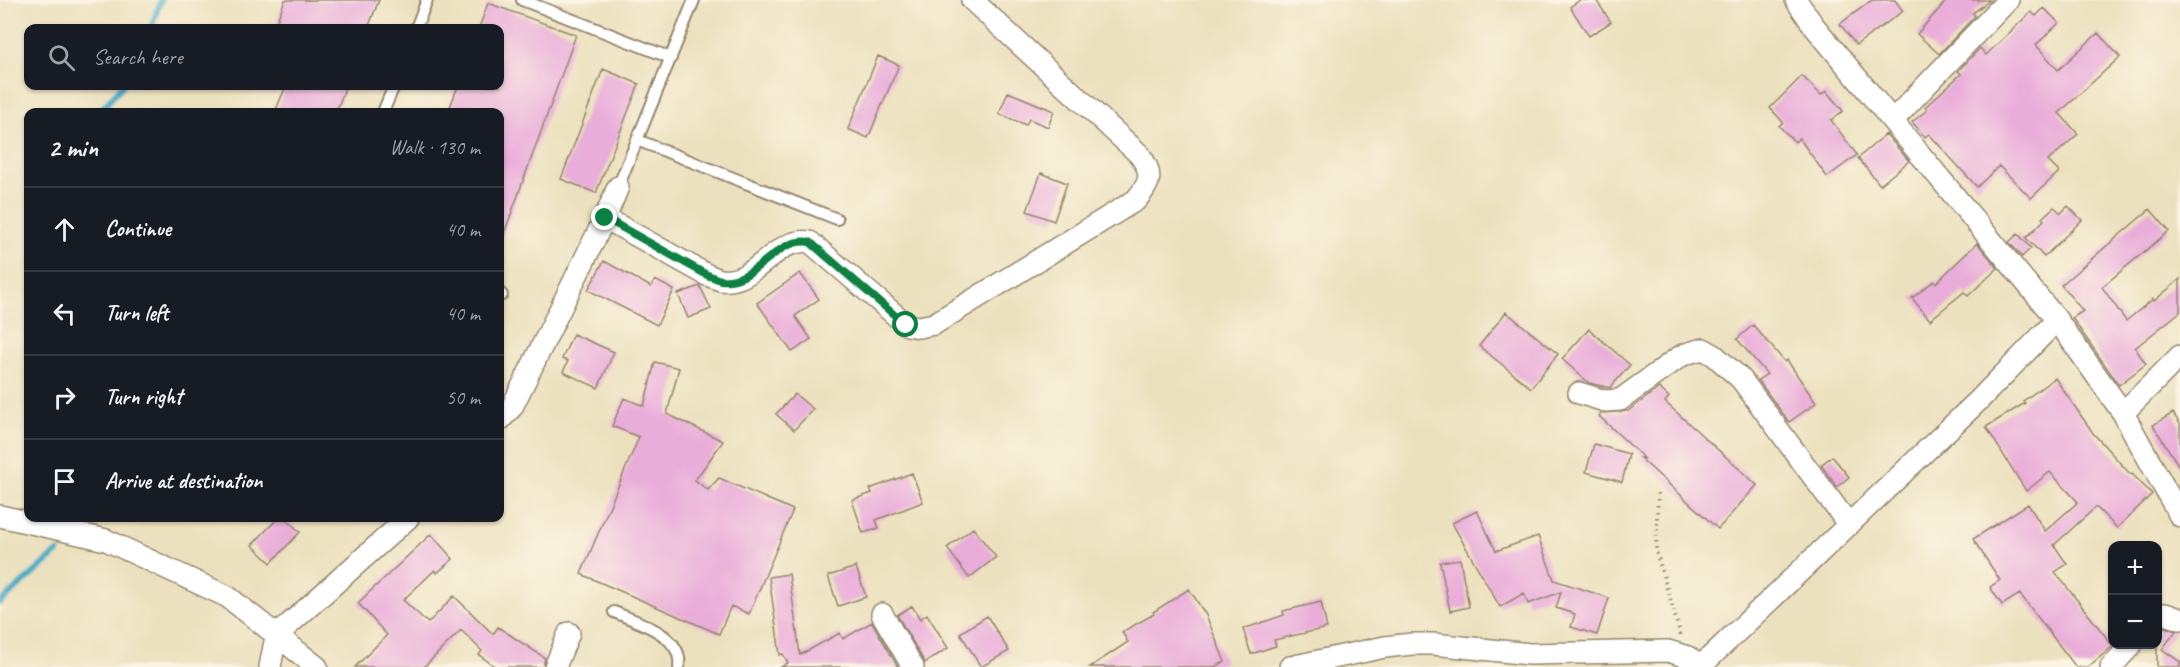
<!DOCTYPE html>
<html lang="en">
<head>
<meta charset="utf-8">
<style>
  body { margin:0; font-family:Caveat,sans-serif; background:#242831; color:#f1f3f6 }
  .controls { position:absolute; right:18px; bottom:18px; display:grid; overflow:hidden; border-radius:12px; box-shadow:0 2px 4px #0004 }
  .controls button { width:54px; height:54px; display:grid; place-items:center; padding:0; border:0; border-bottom:2px solid #363941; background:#171b24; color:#f1f3f6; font:30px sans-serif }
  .stop { position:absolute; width:18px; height:18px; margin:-14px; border:4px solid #0b8043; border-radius:50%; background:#fff }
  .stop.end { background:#0b8043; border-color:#fff; box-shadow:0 2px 6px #0008 }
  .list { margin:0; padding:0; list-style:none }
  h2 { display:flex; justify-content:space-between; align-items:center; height:78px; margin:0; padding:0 24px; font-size:26px }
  h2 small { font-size:20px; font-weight:400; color:#9ea1a6 }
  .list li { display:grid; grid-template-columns:39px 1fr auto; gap:18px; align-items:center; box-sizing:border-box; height:84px; padding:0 24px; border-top:2px solid #363941 }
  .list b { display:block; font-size:22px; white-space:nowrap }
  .list em { font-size:20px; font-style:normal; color:#9ea1a6 }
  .icon { flex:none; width:33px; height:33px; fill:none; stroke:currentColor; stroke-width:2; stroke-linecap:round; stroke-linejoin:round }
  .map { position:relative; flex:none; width:2180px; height:667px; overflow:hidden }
  .search { position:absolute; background:#171b24; box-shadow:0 2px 4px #0004; left:24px; top:24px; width:480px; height:66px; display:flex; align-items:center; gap:15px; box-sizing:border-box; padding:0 21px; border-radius:12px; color:#9ea1a6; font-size:22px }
  .panel { position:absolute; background:#171b24; box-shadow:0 2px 4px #0004; left:24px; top:108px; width:480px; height:414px; border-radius:12px }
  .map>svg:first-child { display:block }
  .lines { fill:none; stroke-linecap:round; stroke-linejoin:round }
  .stream { stroke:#46acc6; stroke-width:6 }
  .building { fill:#e9add9 }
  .service-casing { stroke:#94866e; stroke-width:14 }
  .minor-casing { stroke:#94866e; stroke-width:24 }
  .path { stroke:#94866e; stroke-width:4; stroke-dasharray:1.5 4.5; stroke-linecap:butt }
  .service { stroke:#fff; stroke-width:10 }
  .minor { stroke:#fff; stroke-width:21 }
  .route { stroke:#0b8043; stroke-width:8 }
</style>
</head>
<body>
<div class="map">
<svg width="2180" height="667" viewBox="0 0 2180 667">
  <rect width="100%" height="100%" fill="#fcf5e5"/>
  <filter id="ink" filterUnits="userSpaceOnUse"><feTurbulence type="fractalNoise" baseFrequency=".0167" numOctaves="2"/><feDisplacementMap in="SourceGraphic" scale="12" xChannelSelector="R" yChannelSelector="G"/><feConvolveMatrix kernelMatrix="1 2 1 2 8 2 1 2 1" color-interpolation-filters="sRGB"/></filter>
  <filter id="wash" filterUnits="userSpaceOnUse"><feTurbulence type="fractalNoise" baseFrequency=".008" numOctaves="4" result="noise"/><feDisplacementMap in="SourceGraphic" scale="24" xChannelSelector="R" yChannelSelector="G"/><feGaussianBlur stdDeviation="1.35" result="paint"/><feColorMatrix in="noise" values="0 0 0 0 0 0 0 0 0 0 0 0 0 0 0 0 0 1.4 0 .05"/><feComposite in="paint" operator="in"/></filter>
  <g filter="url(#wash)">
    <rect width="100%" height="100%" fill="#ece1be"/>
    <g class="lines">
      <!-- stream -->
      <path class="stream" d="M151 28 161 0
        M99 112 122 86
        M70 519V518
        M0 603 58 552"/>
    </g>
    <g id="blocks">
      <!-- building -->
      <path class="building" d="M285 0H379L368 28H274Z
        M1580 0H1596L1611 22 1589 36 1570 7Z
        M1872 0H1895L1903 11 1856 45 1840 24Z
        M1947 0H1990L1973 13 1975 16 1939 54 1917 34Z
        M488 3 576 35 501 242H500V112H448L458 86H500V28H479Z
        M2044 8 2059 23 2036 45 2058 70 2098 33 2120 57 2059 113 2078 134 2048 161 2059 172 2031 198 1999 166 1977 187 1929 134 1925 137 1912 122 1927 110 1925 107 1961 74 1958 71 1980 48 1986 55 2031 12 2036 16Z
        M878 56 899 65 868 138 848 129Z
        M603 69 639 84 596 193 561 179Z
        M1802 76 1821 95 1826 91 1843 111 1831 120 1857 155 1827 177 1799 138 1795 142 1779 126 1783 122 1770 108Z
        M286 86H346L336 112H275Z
        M1008 92 1054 111 1048 127 1029 119 1026 125 999 114Z
        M1886 134 1909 161 1880 185 1858 158Z
        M1041 173 1067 183 1054 221 1027 211Z
        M2068 206 2082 220 2044 257 2026 238 2044 220 2042 218 2054 207 2061 213Z
        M2150 209 2169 231 2102 287 2126 321 2153 299 2154 301 2180 279V312L2135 348 2146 364 2119 385 2072 318 2083 311 2061 285Z
        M2018 234 2031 248 2022 257 2009 242Z
        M1977 243 1998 268 1968 296 1964 292 1930 320 1912 298 1934 281 1936 283Z
        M604 261 651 287 655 280 674 290 657 325 588 290Z
        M800 273 819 299 795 316 811 339 792 352 757 303Z
        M700 286 711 309 688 318 678 294Z
        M1506 312 1558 354 1531 388 1479 346Z
        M1753 325 1785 362 1787 360 1816 403 1789 422 1758 380 1767 374 1737 339Z
        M1589 329 1630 365 1610 388 1589 383 1562 359Z
        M573 334 614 352 598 388 563 372 568 361 562 359Z
        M655 362 679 368 667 414 723 441 695 480 708 490 719 478 793 510 749 614 731 606 719 634 581 574 639 437 612 426 624 398 644 406Z
        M2055 378 2093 433 2130 474 2131 473 2152 494 2117 528 2096 507 2054 545 2067 564 2055 572 2113 646 2088 667H2076L2020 594 2002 605 1990 587 2000 580 1973 539 2028 504 2045 531 2078 502 2050 472 2026 491 1986 427 2025 403 2023 401Z
        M1659 388 1669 397 1665 402 1757 485 1718 529 1639 457 1645 459 1599 416 1602 413 1628 411Z
        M795 394 813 409 794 430 776 414Z
        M2173 413 2180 424V468L2153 425Z
        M1594 444 1629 454 1622 482 1586 472Z
        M1832 456 1849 477 1837 487 1821 465Z
        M912 473 923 502 876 520 879 528 863 533 852 500 872 493 870 489Z
        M1477 511 1496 551 1538 536 1554 580 1609 598 1597 635 1571 627 1575 614 1556 608 1561 592 1528 604 1524 593 1500 607 1452 523Z
        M278 518H285L300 532 271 563 252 545Z
        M973 528 996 557 969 578 947 548Z
        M431 534 453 559 437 573 435 570 403 600 428 623 454 596 493 634 498 627 545 658 543 667H496L479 655 482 651 461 630 424 667H355L387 635 358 603Z
        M1460 559 1469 607 1450 611 1440 562Z
        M856 567 866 597 838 606 828 576Z
        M789 574 800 655 840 633 843 639 872 622 898 667H781L788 663 783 654 780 655 769 577Z
        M1189 589 1206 615 1225 662 1214 667H1090L1128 642 1122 632 1154 614 1153 612Z
        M1321 602 1327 628 1274 640 1276 646 1251 654 1243 629 1284 615 1283 611Z
        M912 606 920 619 927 614 948 648 925 663 897 615Z
        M987 616 1009 651 981 667 960 633Z
        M2164 627 2176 631 2162 649 2180 662V667H2157V630Z"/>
    </g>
  </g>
  <g filter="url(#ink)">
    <use href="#blocks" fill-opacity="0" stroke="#94866e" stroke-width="1.5"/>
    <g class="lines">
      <defs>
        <path id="service" d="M522 0 671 58
          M416 28 427 0
          M383 112 394 86
          M637 140 837 219
          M618 187 694 0
          M500 293 502 295
          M614 612C637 622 684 635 679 667"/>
        <path id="minor" d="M1796 0 1814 26 2057 320
          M1893 120 2008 0
          M605 218 707 275C711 276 716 279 721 280 756 285 775 236 810 242L907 325 919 327 934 324 1136 200C1151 182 1154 174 1139 154L972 0
          M1579 393 1605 401 1620 400 1678 358 1685 354 1703 349 1714 355 1741 379 1849 525
          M2123 413 2180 356
          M500 420 512 407 605 218 618 187
          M0 516 106 540 228 597 317 667
          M882 614 913 667
          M2158 615 2165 614 2180 619
          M270 667 276 636 408 518
          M555 667 569 633
          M1290 667 1385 647 1412 644H1433L1530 654 1668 651 1688 657 1700 667
          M1700 667 1978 401 2057 320 2123 413 2180 516
          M2111 667 2132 644"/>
      </defs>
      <!-- service casing -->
      <use href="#service" class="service-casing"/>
      <!-- minor casing -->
      <use href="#minor" class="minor-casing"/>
      <!-- path -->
      <path class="path" d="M1658 493 1656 551 1681 636"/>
      <!-- service -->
      <use href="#service" class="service"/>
      <!-- minor -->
      <use href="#minor" class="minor"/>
    </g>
  </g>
  <g class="lines" filter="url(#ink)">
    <!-- route -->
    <path class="route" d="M605 218 707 275C711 276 716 279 721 280 756 285 775 236 810 242L906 325"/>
  </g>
</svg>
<div class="controls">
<button>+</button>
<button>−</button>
</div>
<div class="stop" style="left:906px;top:325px"></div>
<div class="stop end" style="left:605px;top:218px"></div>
<div class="search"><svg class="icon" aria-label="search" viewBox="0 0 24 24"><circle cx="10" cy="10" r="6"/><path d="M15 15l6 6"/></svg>Search here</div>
<section class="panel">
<h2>2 min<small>Walk · 130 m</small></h2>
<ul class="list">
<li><svg class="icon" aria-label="ahead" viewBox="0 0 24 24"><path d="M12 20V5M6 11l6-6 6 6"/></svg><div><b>Continue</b></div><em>40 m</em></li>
<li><svg class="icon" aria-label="left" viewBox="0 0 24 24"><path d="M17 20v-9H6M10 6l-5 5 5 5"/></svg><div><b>Turn left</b></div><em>40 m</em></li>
<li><svg class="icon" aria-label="right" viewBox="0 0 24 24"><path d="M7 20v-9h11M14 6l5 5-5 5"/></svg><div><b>Turn right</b></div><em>50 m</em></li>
<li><svg class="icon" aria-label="arrive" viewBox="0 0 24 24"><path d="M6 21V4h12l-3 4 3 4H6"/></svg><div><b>Arrive at destination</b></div></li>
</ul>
</section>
</div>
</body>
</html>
